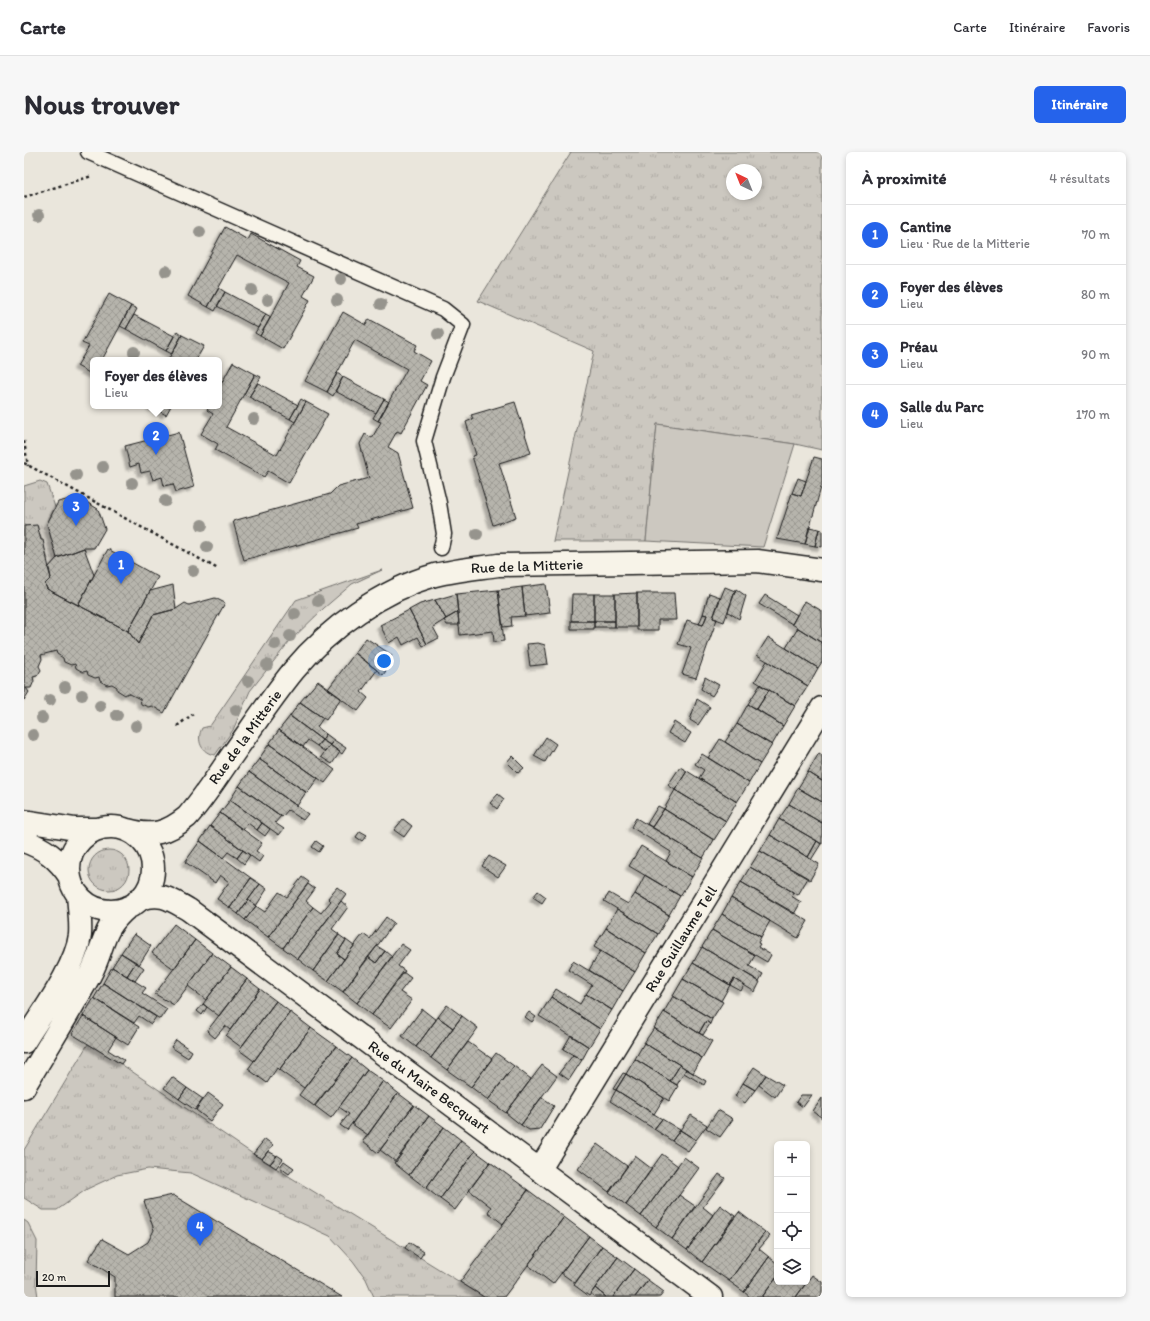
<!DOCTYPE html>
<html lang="fr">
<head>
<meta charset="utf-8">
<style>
  body { margin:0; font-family:Itim,sans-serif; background:#f7f7f7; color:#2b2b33 }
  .controls { position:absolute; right:12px; bottom:12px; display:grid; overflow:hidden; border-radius:6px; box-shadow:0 2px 6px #0003 }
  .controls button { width:36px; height:36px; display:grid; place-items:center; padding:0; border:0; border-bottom:1px solid #e1e1e2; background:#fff; color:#2b2b33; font:20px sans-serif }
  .compass { position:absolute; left:702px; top:12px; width:36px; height:36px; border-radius:50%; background:#fff; box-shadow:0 2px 6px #0003; rotate:317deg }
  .scale { position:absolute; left:12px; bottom:10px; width:74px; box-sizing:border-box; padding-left:4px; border:2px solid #1c1c1c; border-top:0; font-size:11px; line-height:14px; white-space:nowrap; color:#1c1c1c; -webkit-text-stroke:3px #f7f3e8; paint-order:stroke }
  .you { position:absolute; left:360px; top:509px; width:14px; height:14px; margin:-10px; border:3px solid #fff; border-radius:50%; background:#1a73e8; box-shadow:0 0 0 6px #1a73e833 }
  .badge { display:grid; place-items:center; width:26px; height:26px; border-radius:50%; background:#2563eb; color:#fff; font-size:13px; font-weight:700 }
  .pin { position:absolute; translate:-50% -33px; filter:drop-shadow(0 1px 2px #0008) }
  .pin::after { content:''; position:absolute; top:21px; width:14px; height:12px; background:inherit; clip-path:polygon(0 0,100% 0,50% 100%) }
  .popup { position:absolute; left:66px; top:205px; width:132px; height:52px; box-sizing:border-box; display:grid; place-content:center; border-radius:6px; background:#fff; filter:drop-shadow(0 1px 3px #0005); font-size:13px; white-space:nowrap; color:#7c7c81 }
  .popup b { font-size:15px; color:#2b2b33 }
  .popup::after { content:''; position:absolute; left:50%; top:100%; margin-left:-8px; border:8px solid transparent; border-top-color:#fff }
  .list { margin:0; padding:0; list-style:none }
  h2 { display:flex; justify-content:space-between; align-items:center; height:52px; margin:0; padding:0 16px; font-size:17px }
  h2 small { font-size:13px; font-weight:400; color:#7c7c81 }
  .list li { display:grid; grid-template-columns:26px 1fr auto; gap:12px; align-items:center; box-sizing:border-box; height:60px; padding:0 16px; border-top:1px solid #e1e1e2 }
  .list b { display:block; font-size:15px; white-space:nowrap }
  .list p { margin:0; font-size:13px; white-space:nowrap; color:#7c7c81 }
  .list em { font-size:13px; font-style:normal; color:#7c7c81 }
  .icon { flex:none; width:22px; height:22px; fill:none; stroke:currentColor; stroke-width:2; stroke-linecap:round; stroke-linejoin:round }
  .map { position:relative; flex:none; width:798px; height:1145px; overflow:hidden; border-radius:6px }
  header { display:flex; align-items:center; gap:24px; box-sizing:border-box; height:56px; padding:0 20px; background:#fff; border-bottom:1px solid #e1e1e2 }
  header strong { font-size:19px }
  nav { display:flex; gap:22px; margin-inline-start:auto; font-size:14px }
  .intro { display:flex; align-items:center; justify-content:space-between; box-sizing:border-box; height:96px; padding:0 24px }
  h1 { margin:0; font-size:28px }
  .button { padding:10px 18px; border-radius:6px; background:#2563eb; color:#fff; font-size:14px; font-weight:700 }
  main { display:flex; gap:24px; padding:0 24px }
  aside { flex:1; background:#fff; border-radius:6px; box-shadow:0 2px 6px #0003 }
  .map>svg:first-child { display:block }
  .grass { fill:url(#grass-tufts); stroke:#74726e; fill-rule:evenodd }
  .green { fill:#ccc8c0; stroke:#74726e }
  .building { fill:url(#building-cross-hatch); stroke:#1c1c1c; filter:url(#shadow) }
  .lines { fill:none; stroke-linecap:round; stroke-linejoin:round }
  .lane-casing { stroke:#1c1c1c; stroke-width:17 }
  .street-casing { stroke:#1c1c1c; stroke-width:25 }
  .path { stroke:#1c1c1c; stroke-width:2.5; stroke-dasharray:3 3; stroke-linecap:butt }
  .lane { stroke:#f7f3e8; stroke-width:14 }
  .street { stroke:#f7f3e8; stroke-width:22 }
  .tree { fill:#96948d }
  .labels { text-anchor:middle; stroke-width:3; stroke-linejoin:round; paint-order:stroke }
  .street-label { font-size:15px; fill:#1c1c1c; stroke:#f7f3e8 }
</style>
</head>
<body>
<header>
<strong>Carte</strong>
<nav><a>Carte</a><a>Itinéraire</a><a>Favoris</a></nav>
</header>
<div class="intro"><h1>Nous trouver</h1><a class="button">Itinéraire</a></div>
<main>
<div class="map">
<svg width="798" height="1145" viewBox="0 0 798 1145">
  <defs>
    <pattern id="grass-tufts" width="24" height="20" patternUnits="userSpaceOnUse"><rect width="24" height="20" fill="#ccc8c0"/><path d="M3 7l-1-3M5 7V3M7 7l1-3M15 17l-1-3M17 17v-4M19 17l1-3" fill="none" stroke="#afaba4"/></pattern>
    <pattern id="building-cross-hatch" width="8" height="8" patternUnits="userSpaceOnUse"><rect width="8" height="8" fill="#b6b4ac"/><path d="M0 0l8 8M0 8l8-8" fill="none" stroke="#9c9a93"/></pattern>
    <filter id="shadow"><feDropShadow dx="-3.5" dy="3.5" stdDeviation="1" flood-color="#0004"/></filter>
  </defs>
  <rect width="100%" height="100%" fill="#eae6dc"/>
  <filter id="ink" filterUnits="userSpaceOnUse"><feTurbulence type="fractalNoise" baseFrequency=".025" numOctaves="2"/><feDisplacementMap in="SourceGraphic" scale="8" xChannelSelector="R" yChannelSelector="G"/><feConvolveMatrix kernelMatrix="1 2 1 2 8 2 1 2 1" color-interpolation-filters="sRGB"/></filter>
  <g filter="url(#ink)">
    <!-- grass -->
    <path class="grass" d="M547 0H798V298L771 292 633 272 622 389H529L570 199 454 149ZM708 18H732V42H708Z
      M16 329 23 332 31 355 23 372 33 406 24 416 22 408 24 407 13 374H0V334Z
      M358 418 328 432 300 456 265 490 226 539 209 578 191 603C177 601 172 588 178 576L186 574 272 448Z
      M65 718a20 20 0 1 1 40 0a20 20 0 1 1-40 0Z
      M64 892 97 912 229 1002 460 1145H350L342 1127 329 1109 306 1084 167 1021 124 1017 93 1023 63 1037 33 1058H19L0 1046V998Z
      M0 1068 4 1071 13 1089 12 1131 14 1145H0Z"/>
    <!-- green -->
    <path class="green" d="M633 272 771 292 739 395 622 389Z"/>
    <!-- building -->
    <path class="building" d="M201 75 224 88 227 82 276 109 273 115 290 124 279 144 286 148 259 197 236 184 265 131 213 103 184 155 164 144Z
      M195 136 201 140 191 159 184 155Z
      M201 140 242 162 234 176 193 154Z
      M85 142 107 154 79 206 82 208H69V223L53 214 65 194 58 191Z
      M107 154 113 157 102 177 96 174Z
      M319 160 342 173 345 167 393 193 390 199 407 209 396 229 403 233 377 281 373 279 364 295 374 301 389 356 332 372 334 376 220 408 209 369 306 342 314 334 345 326 336 292 341 282 348 286 357 270 354 269 383 217 331 188 303 240 281 229Z
      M242 162 247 165 236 184 231 181Z
      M110 163 150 184 142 199 102 177Z
      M153 179 158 183 148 202 142 199Z
      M158 183 180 194 172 208H144Z
      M209 210 231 222 202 275 253 303 282 250 304 262 265 331 244 319 240 325 191 298 194 292 177 282 189 262 183 258 185 254H195V236Z
      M313 221 319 225 309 244 303 240Z
      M231 222 237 225 225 245 220 242Z
      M319 225 360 247 352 261 311 239Z
      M234 231 274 253 266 267 225 245Z
      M277 247 282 250 271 270 266 267Z
      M360 247 365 250 354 269 349 266Z
      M491 250 507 301 475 311 492 365 469 373 448 304 452 303 442 270 449 267 447 263Z
      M126 254H147L142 263Z
      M155 280 170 335 152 340 149 332 140 334 138 325 129 328 126 319 117 321 115 312 106 315 101 294Z
      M790 305 798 307V332L781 392 753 387 768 341 777 344Z
      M774 326 782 329 777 344 768 341Z
      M54 345 74 357 81 377 70 396H60L33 406 23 372 34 350Z
      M13 373 17 388H19L27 426 21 432 23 437 104 479 114 492 129 463 152 457 161 451 165 453 191 446 201 451 140 561 128 554 124 555 117 552 116 547 104 541 101 543 93 538V535L88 532 83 533 76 529 75 525 71 526 64 523 63 519 59 520 52 516 51 512 47 513 40 510 39 506 33 502 32 499 17 503 18 507 15 514 17 518 13 524 9 525 10 529 7 536H2L5 540 0 548V374Z
      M785 375 795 377 791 394 781 392Z
      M795 377 798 378V395L791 394Z
      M60 396 70 423 54 453 23 437 21 432 27 426 24 416 33 406Z
      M84 397 134 425 104 479 54 453Z
      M522 432 526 461 501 464 498 435Z
      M149 433 152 457 129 463 114 492 104 479 126 439Z
      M498 435 501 464 487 465 488 474 479 475 474 438Z
      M701 435 711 439 700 470 689 466Z
      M712 437 722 444 715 467 704 460Z
      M474 438 480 489 470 490 469 479 436 483 432 442Z
      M613 441H650L652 468H634V478H613Z
      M613 441V475H591V442Z
      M685 441 696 445 689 466 693 467 672 526 658 522 667 496 654 492 663 468 679 473 683 463 679 462Z
      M432 442 434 460 422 467 411 448Z
      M548 442H570V469H547Z
      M570 442H591V469H570Z
      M741 443 773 463 768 472 735 452Z
      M411 448 422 467 409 475 415 486 403 492 385 458 396 452Z
      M781 449 798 459V491L768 472Z
      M385 458 403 492 399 494 394 485 379 493 375 485 365 491 356 473Z
      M434 460 435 473H423L420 468Z
      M679 462 683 463 679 473 675 472Z
      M547 469H570V477H547Z
      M570 469H591V475H570Z
      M774 476 798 491V510L794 516 762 496Z
      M744 485 794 516 784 534 733 503Z
      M342 486 368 503 358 516 362 519 359 523 331 501Z
      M514 491 521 493 524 512 506 514 503 492Z
      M331 501 353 518 337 540 344 546 334 559 304 537Z
      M743 509 784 534 771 554 731 529Z
      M681 525 695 533 688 544 677 537Z
      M294 529 317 546 302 568 276 550Z
      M736 533 745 538 733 557 724 552Z
      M745 538 771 554 759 574 733 557Z
      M673 547 686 555 674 573 666 568Z
      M276 550 299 566 293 575 302 582 298 588 266 564Z
      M724 552 759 574 748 593 713 572Z
      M266 564 298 588 293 594 284 588 279 595 255 578Z
      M650 570 667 581 661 591 644 581Z
      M713 572 748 593 736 612 701 590Z
      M255 578 311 618 301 631 245 592Z
      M302 582 310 588 306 593 298 588Z
      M522 585 532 592 521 610 510 604Z
      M696 587 736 612 725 631 684 606Z
      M298 588 306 593 301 600 293 594Z
      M310 588 322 596 318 602 306 593Z
      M245 592 294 626 283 641 235 607Z
      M306 593 316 600 308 612 297 605Z
      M795 601 798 603V629L784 620Z
      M678 602 725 631 713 650 675 626 680 618 671 612Z
      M488 604 500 616 494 621 483 610Z
      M235 607 282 640 273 654 225 620Z
      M656 615 663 619 651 638 644 633Z
      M663 619 713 650 702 669 651 638Z
      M225 620 284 662 279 668 264 658 258 665 215 634Z
      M784 620 798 629V650L774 636Z
      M215 634 257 664 251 671 260 677 255 683 206 648Z
      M774 636 798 650V671L765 652Z
      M651 638 702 669 690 688 640 657Z
      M474 642 480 647 473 657 466 651Z
      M206 648 238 671 233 678 224 671 219 678 196 661Z
      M765 652 798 671V692L755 667Z
      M634 654 640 657 628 675 623 672Z
      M640 657 690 688 679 706 628 675Z
      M196 661 238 691 232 699 239 704 235 710 186 674Z
      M612 666 679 706 668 725 642 709 647 700 607 675Z
      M379 667 388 674 380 685 370 678Z
      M755 667 793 689 784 705 746 683Z
      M238 671 246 677 241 684 233 678Z
      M186 674 219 698 213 706 204 700 199 706 176 689Z
      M336 679 343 683 338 689 332 685Z
      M746 683 795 712 786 728 736 699Z
      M176 689 227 726 206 756 193 747 205 730 196 723 191 731 161 710Z
      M292 689 299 694 295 700 288 695Z
      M793 689 797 692 787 708 784 705Z
      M617 694 668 725 656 744 605 714Z
      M219 698 226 703 220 712 213 706Z
      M736 699 784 726 774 743 726 715Z
      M465 704 482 714 474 725 458 714Z
      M726 715 769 740 767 744 777 750 770 762 717 730Z
      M621 723 656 744 645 763 611 742Z
      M278 725 285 730 244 785 221 768 232 754 241 760 255 740 263 745Z
      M227 726 236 732 214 762 206 756Z
      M717 730 784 769 774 786 707 746Z
      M236 732 243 737 232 754 224 748Z
      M284 732 291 737 282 749 289 755 259 796 244 785Z
      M313 735 322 742 274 807 259 796 289 755 297 761 307 749 304 746Z
      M514 739 522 745 518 751 509 745Z
      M585 741 604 752 611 742 645 763 634 782 580 749Z
      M707 746 746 769 737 785 698 762Z
      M224 748 232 754 221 768 214 762Z
      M317 749 324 755 308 777 315 782 289 819 274 807Z
      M593 757 634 782 622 801 582 776Z
      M698 762 737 785 734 791 736 792 734 795 747 803 743 810 688 778Z
      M362 765 370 771 319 840 304 829 339 782 346 787Z
      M150 772 171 788 150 817 128 801Z
      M582 776 622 801 611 820 570 795Z
      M688 778 731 803 725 814 739 822 735 829 678 795Z
      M110 782 127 794 115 813 97 801Z
      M315 783 322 788 313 802 320 807 304 829 289 819Z
      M171 788 188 801 150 853 131 842Z
      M322 788 330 794 320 807 313 802Z
      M377 792 386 798 374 814 381 819 348 863 333 851Z
      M353 794 361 799 352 811 344 805Z
      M678 795 736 830 731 840 710 827 706 833 669 811Z
      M361 799 368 805 333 851 319 840 344 805 352 811Z
      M576 799 611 820 599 839 565 818Z
      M97 801 112 810 103 824 88 815Z
      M188 801 207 815 182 848 164 834Z
      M549 809 599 839 588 858 562 842 568 833 544 818Z
      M112 810 120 816 111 829 103 824Z
      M669 811 706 833 697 849 659 827Z
      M88 815 122 836 118 841 143 857 136 867 79 831Z
      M207 815 223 827 195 864 179 852Z
      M379 820 387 826 376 840 388 848 367 876 348 863Z
      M223 827 236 837 206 878 201 874 191 886 183 879Z
      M659 827 699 850 688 867 649 844Z
      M710 827 720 833 717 839 706 833Z
      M79 831 132 865 127 872 115 864 110 871 70 846Z
      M236 837 252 849 217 895 202 884Z
      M532 837 556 852 562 842 588 858 576 877 527 845Z
      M649 844 688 867 686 872 682 869 675 881 640 860Z
      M527 845 576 877 565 895 515 864Z
      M70 846 115 875 104 893 59 864Z
      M252 849 266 860 230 909 215 898Z
      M179 852 183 855 178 863 173 859Z
      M423 853 438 864 429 876 414 865Z
      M398 857 412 868 392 895 378 884Z
      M266 860 287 876 255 918 253 916 243 931 224 917Z
      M505 860 512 865 508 870 501 865Z
      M640 860 688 889 678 906 630 876Z
      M59 864 92 885 84 898 100 908 97 912 48 882Z
      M438 864 454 876 423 918 407 906Z
      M414 865 429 876 407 906 392 895Z
      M682 869 686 872 679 883 675 881Z
      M287 876 312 894 280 936 255 918Z
      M630 876 678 906 669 921 620 891Z
      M547 883 565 895 558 908 539 897Z
      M152 888 168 899 164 906 147 895Z
      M444 890 468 907 447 935 423 918Z
      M620 891 656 913 646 929 611 907Z
      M312 894 328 906 290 954 275 943Z
      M472 901 490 914 464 948 447 935Z
      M549 903 558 908 545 928 535 921Z
      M328 906 343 918 307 966 291 954Z
      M611 907 654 934 645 949 602 922Z
      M518 913 533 924 497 973 482 961Z
      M656 913 662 917 653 933 646 929Z
      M490 914 507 927 482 961 464 948Z
      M730 915 742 923 731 938 719 931Z
      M662 917 682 929 680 933 660 921Z
      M343 918 359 929 323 978 316 973 325 962 315 955Z
      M599 921 602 922 592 938 589 937Z
      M602 922 640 946 630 962 592 938Z
      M742 923 759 933 751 945 735 933Z
      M148 925 163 936 155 947 140 936Z
      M359 929 374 941 344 983 328 972Z
      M719 931 731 938 721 951 711 944Z
      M163 936 179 947 171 958 155 947Z
      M592 938 638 967 630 977 586 949Z
      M184 941 199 952 186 969 172 958Z
      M374 941 390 953 354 1001 339 989Z
      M777 943H788L779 955 772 950Z
      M518 945 530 954 516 977 505 978 497 973Z
      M798 946V966L789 959Z
      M390 953 405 964 372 1010 356 998Z
      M694 958 709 967 696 985 682 976Z
      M667 963 683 973 672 988 656 978Z
      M405 964 420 975 385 1023 370 1011Z
      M638 967 656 978 648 989 630 977Z
      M420 975 437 988 402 1036 385 1023Z
      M656 978 672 988 664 999 648 989Z
      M241 987 249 993 238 1007 229 1002Z
      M437 988 451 999 416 1047 402 1036Z
      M573 992 603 1014 585 1040 554 1017Z
      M244 999 253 1004 246 1012 238 1007Z
      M451 999 466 1010 431 1058 416 1047Z
      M638 1002 654 1014 617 1064 602 1053Z
      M253 1003 259 1007 252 1016 246 1012Z
      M611 1004 628 1017 602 1053 585 1040Z
      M660 1005 675 1016 632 1075 617 1064Z
      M260 1009 270 1016 265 1022 256 1015Z
      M466 1010 504 1038 479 1072 464 1060 467 1055 445 1038Z
      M695 1022 701 1026 679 1055 689 1063 663 1098 648 1087Z
      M504 1038 540 1065 480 1145H460L436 1130Z
      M149 1043 318 1145H91V1125L64 1108 78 1087 105 1102 124 1090 130 1078 120 1049Z
      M655 1043 671 1054 648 1087 632 1075Z
      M696 1053 711 1064 678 1110 663 1098Z
      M715 1060 741 1080 705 1129 678 1110Z
      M540 1065 565 1084 529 1132 504 1113Z
      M741 1080 746 1084 735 1097 745 1105 720 1140 705 1129Z
      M565 1084 578 1094 551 1131 537 1121Z
      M385 1090 400 1100 396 1106 381 1096Z
      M578 1094 594 1105 565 1144 550 1133Z
      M594 1105 610 1117 589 1145H582L571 1136Z
      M745 1105 753 1111V1125L738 1145H726L720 1140Z
      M610 1117 624 1128 611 1145H589Z
      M788 1123 798 1130V1142L795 1145H772Z
      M753 1125V1130H783L772 1145H738Z
      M624 1128 640 1140 636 1145H611Z
      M571 1136 582 1145H571L567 1142Z"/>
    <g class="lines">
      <defs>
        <path id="lane" d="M64 0 419 157 439 173 419 225 400 289 415 351 420 382 417 396"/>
        <path id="street" d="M0 669 51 677H73
          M45 717a42 42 0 1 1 84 0a42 42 0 1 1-84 0Z
          M104 678C129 685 143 681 163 665 180 646 194 623 209 602 229 574 248 545 270 518 305 476 358 438 411 423 432 418 453 416 474 413L733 409 798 418
          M0 689C20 696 34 706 46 725
          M115 747C138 740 146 747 165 758L687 1145
          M0 890C17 862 52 816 56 783 57 770 55 756 54 743
          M0 935C22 898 45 861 66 823 81 795 76 778 104 755
          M516 1017 798 556"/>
      </defs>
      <!-- lane casing -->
      <use href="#lane" class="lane-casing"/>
      <!-- street casing -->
      <use href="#street" class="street-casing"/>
      <!-- path -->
      <path class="path" d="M0 45 68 24
        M0 289 4 314
        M0 311 194 417
        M153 574 169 562"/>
      <!-- lane -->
      <use href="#lane" class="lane"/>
      <!-- street -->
      <use href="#street" class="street"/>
    </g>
    <!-- trees -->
    <g class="tree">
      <circle cx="15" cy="63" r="6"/>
      <circle cx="176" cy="80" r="6"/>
      <circle cx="142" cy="119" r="6"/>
      <circle cx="317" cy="127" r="6"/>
      <circle cx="228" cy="138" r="6"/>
      <circle cx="244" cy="148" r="6"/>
      <circle cx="313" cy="148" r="6"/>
      <circle cx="357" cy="152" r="6"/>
      <circle cx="414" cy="182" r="6"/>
      <circle cx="110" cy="200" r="6"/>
      <circle cx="230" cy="267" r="6"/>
      <circle cx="79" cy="315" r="6"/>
      <circle cx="52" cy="323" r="6"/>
      <circle cx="108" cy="331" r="6"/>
      <circle cx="141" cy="349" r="6"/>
      <circle cx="178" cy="373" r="6"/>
      <circle cx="453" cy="382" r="6"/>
      <circle cx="183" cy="395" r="6"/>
      <circle cx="169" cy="419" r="6"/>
      <circle cx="294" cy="449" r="6"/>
      <circle cx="271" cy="462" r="6"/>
      <circle cx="266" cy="484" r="6"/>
      <circle cx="251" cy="492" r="6"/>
      <circle cx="243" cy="513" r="6"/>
      <circle cx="224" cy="529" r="6"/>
      <circle cx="41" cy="535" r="6"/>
      <circle cx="58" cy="543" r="6"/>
      <circle cx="26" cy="548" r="6"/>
      <circle cx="76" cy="554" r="6"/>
      <circle cx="212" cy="558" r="6"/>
      <circle cx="93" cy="563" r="6"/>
      <circle cx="18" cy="566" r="6"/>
      <circle cx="112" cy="574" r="6"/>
      <circle cx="9" cy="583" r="6"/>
    </g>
  </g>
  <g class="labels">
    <!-- street labels -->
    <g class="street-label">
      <text transform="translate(503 414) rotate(-2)" y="5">Rue de la Mitterie</text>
      <text transform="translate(221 585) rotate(-54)" y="5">Rue de la Mitterie</text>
      <text transform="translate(657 787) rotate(-58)" y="5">Rue Guillaume Tell</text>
      <text transform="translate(405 935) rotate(36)" y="5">Rue du Maire Becquart</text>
    </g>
  </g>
</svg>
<div class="controls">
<button>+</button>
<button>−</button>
<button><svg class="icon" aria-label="locate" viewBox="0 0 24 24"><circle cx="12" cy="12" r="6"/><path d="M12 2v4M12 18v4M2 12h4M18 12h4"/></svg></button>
<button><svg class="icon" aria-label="layers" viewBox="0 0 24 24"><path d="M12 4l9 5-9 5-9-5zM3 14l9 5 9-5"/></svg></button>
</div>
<svg class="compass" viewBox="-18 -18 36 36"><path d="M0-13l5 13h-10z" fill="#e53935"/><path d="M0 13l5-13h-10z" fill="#7c7c81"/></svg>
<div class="scale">20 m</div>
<div class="you"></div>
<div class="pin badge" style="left:97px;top:432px">1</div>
<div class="pin badge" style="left:132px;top:303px">2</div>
<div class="popup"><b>Foyer des élèves</b>Lieu</div>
<div class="pin badge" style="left:52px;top:374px">3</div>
<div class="pin badge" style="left:176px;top:1094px">4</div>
</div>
<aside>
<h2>À proximité<small>4 résultats</small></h2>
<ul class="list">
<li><span class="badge">1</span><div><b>Cantine</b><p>Lieu · Rue de la Mitterie</p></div><em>70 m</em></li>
<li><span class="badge">2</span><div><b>Foyer des élèves</b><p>Lieu</p></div><em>80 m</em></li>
<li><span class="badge">3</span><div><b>Préau</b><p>Lieu</p></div><em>90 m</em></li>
<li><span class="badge">4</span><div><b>Salle du Parc</b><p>Lieu</p></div><em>170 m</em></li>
</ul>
</aside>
</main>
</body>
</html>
